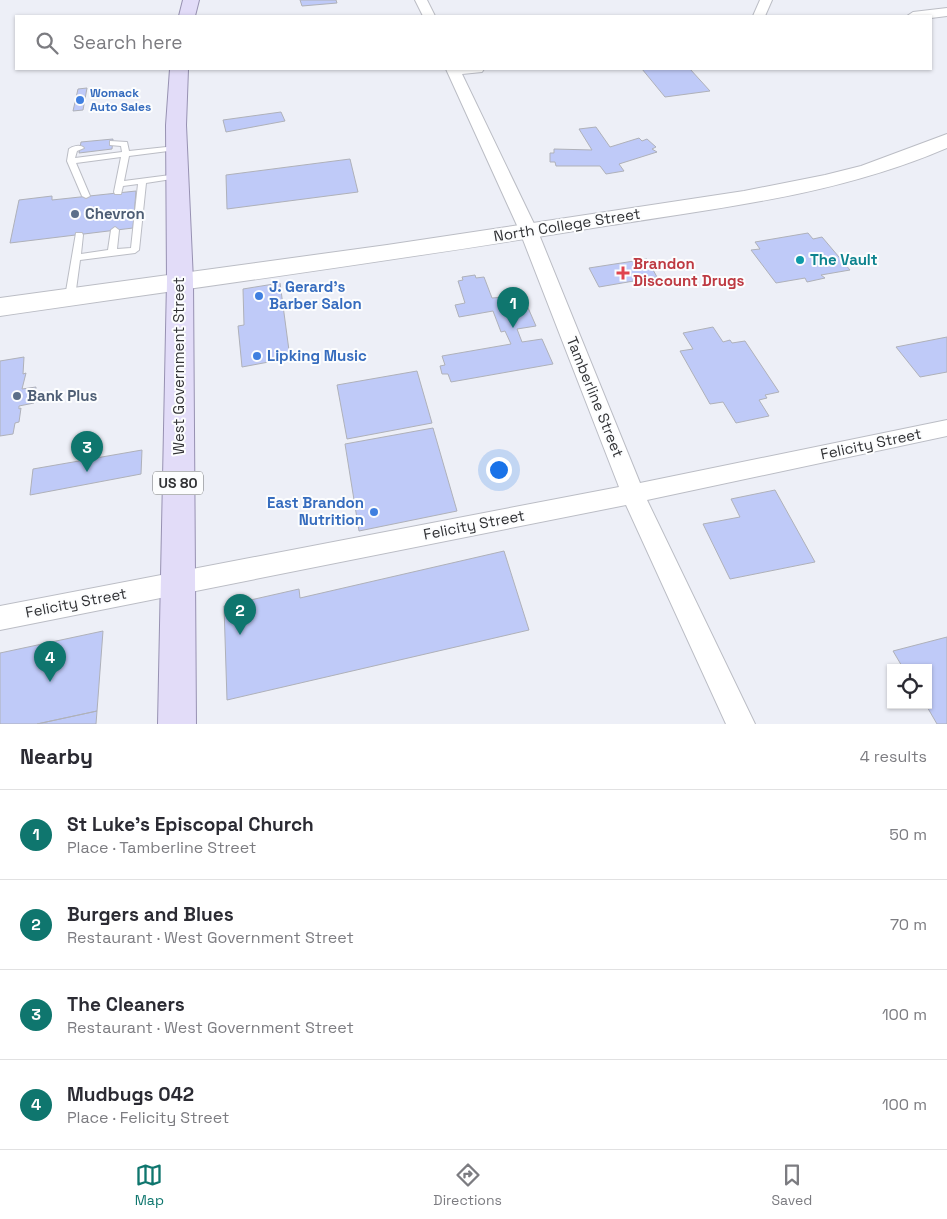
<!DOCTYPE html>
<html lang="en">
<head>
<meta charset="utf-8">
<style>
  body { margin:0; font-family:"Space Grotesk",sans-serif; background:#f7f7f7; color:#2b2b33 }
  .controls { position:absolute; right:15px; bottom:15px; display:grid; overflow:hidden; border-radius:0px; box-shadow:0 1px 4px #0004 }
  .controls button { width:45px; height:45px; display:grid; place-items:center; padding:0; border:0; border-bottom:1px solid #e1e1e2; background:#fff; color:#2b2b33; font:25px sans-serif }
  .you { position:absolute; left:498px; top:469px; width:18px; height:18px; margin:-12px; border:4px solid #fff; border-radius:50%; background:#1a73e8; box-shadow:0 0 0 8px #1a73e833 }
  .badge { display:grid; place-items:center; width:32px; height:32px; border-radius:50%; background:#0f766e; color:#fff; font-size:16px; font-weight:700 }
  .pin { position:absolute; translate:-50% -41px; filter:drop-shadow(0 1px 2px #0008) }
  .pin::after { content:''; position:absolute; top:26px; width:18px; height:15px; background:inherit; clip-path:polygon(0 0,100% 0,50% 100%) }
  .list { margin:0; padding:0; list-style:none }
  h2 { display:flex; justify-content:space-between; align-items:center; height:65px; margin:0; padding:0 20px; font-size:21px }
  h2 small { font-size:16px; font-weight:400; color:#7c7c81 }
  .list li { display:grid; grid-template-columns:32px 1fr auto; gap:15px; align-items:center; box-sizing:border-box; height:90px; padding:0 20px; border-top:1px solid #e1e1e2 }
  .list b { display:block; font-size:19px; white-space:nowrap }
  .list p { margin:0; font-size:16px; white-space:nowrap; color:#7c7c81 }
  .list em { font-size:16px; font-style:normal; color:#7c7c81 }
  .icon { flex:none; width:28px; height:28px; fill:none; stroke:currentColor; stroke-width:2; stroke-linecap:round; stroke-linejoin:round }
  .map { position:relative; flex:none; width:947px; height:724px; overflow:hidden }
  .search { position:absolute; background:#fff; box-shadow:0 1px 4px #0004; left:15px; right:15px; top:15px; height:55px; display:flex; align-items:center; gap:12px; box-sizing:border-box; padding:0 18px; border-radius:0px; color:#7c7c81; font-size:19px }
  .sheet { height:425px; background:#fff }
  nav { display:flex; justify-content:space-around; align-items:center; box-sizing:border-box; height:70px; border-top:1px solid #e1e1e2; background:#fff; font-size:14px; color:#7c7c81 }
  nav a { display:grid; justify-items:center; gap:2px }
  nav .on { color:#0f766e }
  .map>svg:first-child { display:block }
  .building { fill:#bfcaf8; stroke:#afb1b9 }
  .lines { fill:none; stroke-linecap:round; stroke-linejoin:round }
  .service-casing { stroke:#bbbdc5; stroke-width:2 }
  .minor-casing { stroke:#bbbdc5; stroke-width:2 }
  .secondary-casing { stroke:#bbbdc5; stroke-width:2 }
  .primary-casing { stroke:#9791b2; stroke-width:2 }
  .service { fill:#fff; fill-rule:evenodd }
  .minor { fill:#fff; fill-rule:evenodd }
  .secondary { fill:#fff; fill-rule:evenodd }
  .primary { fill:#e2dcf8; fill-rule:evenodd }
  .shop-dot { fill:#3f7fe0; stroke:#fcfdfe; stroke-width:2 }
  .service-dot { fill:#5c6f8a; stroke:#fcfdfe; stroke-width:2 }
  .culture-dot { fill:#0f9aa8; stroke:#fcfdfe; stroke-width:2 }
  .health-dot { fill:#e0444e; stroke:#fcfdfe; stroke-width:2 }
  .labels { text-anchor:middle; stroke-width:4; stroke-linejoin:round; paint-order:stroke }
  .far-shop-label { font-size:12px; font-weight:bold; fill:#366cbe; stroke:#fcfdfe; text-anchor:start }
  .shield { fill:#fcfdfe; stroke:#6f7072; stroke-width:1 }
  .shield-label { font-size:14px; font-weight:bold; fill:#323336 }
  .service-label { font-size:15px; font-weight:bold; fill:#4e5e75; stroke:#fcfdfe; text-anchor:start }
  .street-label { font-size:15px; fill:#323336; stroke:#fcfdfe }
  .culture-label { font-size:15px; font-weight:bold; fill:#0d838f; stroke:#fcfdfe; text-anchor:start }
  .health-label { font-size:15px; font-weight:bold; fill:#be3a42; stroke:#fcfdfe; text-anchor:start }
  .shop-label { font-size:15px; font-weight:bold; fill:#366cbe; stroke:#fcfdfe; text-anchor:start }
</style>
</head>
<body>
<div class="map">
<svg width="947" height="724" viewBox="0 0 947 724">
  <rect width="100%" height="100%" fill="#edeff7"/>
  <!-- building -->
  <path class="building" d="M300 0H336L337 3 302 6Z
    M642 69H690L710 91 665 97Z
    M87 88 83 110 73 111 78 89Z
    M281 112 285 121 226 132 223 120Z
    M596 127 610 147 639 138 642 141 647 139 656 147 652 149 657 152 619 164 624 171 606 174 600 166H556L555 162H550V153H554V149L592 150 579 129Z
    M113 139 112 149 79 153 81 142Z
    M350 159 358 192 227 209 226 175Z
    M136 191 133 228 10 243 19 200 52 196V200Z
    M808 233 813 239 822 237 850 270 821 275 825 278 807 282 805 278 776 283 751 250 760 249 755 242Z
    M647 259 657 277 599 287 589 268Z
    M475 275 476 278 484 277 492 298 505 297 503 293 515 291 517 295 522 294 536 326 517 329 522 342 542 339 553 364 451 382 448 374H442L440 366 445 365 442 356 511 344 505 331 501 332 493 311 459 317 455 305 465 303 458 281 463 280 462 277Z
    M280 283 290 358 242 367 238 326 244 325 243 289Z
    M713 327 723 342 730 340 732 343 745 341 779 392 765 395 767 398 759 400 769 416 736 423 723 402 710 404 680 351 693 349 683 333Z
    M947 337V372L920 377 896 347Z
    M24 357 23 374 26 373 22 389 36 387 34 403 19 406V409L21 408 19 422 15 423 13 434 0 436V361Z
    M417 371 432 423 347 439 337 385Z
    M433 428 457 511 359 531 345 444Z
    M142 450 141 474 30 495 33 469Z
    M775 490 815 562 730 579 703 524 740 517 731 499Z
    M504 551 529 630 227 700 224 606 299 589 300 598Z
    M103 631 97 711 37 724H0V653Z
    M947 637V724H937L926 705H928V668H903L893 651Z
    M97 711 96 724H37Z"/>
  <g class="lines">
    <defs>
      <path id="service" d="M110 141 127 142 129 151 176 146 180 148 176 150 129 156 124 181 178 174 182 176 178 178 146 183 139 250 135 253 80 260 75 297 70 300 65 297 76 233H82L83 235 81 254 108 250 111 230 115 227 119 230 117 249 131 248 138 184 123 186 121 194H115L114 192 121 157 76 163 90 196 86 198 82 196 67 161 69 149C72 146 81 144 84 148L77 151 75 158 122 152 121 146 110 145Z"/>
      <path id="minor" d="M415 0H427L435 16H423Z
        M760 0H772L765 16H753Z
        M947 8V16L931 18 907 16 913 12Z
        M446 69H484L482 72 462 74 538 232 640 483 947 420V436L647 500 755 724H726L626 505 0 630V606L619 487 520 232Z"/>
      <path id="secondary" d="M947 134V148C836 196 717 208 599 227 400 260 200 287 0 316V298L387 245 744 191 825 175 861 166Z"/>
      <path id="primary" d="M183 0H199L195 16H179Z
        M170 69H188L186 125 193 281 196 724H158L167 281 166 125Z"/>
    </defs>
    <!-- service casing -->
    <use href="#service" class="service-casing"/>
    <!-- minor casing -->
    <use href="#minor" class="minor-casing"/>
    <!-- secondary casing -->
    <use href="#secondary" class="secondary-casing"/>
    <!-- primary casing -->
    <use href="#primary" class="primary-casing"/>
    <!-- service -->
    <use href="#service" class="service"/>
    <!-- minor -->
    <use href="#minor" class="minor"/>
    <!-- secondary -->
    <use href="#secondary" class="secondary"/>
    <!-- primary -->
    <use href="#primary" class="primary"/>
  </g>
  <!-- markers -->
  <g class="shop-dot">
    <circle cx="80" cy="100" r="5"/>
    <circle cx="259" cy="296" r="5"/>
    <circle cx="257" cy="356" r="5"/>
    <circle cx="374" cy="512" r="5"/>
  </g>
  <g class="service-dot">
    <circle cx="75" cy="214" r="5"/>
    <circle cx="17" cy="396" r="5"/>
  </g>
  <circle class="culture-dot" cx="800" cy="260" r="5"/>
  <path class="health-dot" d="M620.5 265.5h5v5h5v5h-5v5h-5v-5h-5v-5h5z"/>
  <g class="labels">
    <!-- far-shop labels -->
    <g class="far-shop-label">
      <text x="90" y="97">Womack<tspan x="90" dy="14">Auto Sales</tspan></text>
    </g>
    <!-- shield labels -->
    <rect class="shield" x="153" y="471.5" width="50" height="23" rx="4"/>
    <g class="shield-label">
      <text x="178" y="488">US 80</text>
    </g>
    <!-- service labels -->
    <g class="service-label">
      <text x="85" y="219">Chevron</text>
      <text x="27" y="401">Bank Plus</text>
    </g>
    <!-- street labels -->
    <g class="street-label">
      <text transform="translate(567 225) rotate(-9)" y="5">North College Street</text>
      <text transform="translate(179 366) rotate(-90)" y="5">West Government Street</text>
      <text transform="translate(595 397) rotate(68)" y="5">Tamberline Street</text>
      <text transform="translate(871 444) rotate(-12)" y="5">Felicity Street</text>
      <text transform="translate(474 525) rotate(-11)" y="5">Felicity Street</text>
      <text transform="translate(76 603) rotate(-11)" y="5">Felicity Street</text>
    </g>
    <!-- culture labels -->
    <g class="culture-label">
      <text x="810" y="265">The Vault</text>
    </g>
    <!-- health labels -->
    <g class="health-label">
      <text x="633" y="269">Brandon<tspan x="633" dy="17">Discount Drugs</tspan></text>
    </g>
    <!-- shop labels -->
    <g class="shop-label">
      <text x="269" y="292">J. Gerard's<tspan x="269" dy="17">Barber Salon</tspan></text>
      <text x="267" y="361">Lipking Music</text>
      <text x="364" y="508" text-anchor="end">East Brandon<tspan x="364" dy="17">Nutrition</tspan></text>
    </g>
  </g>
</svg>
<div class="controls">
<button><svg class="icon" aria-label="locate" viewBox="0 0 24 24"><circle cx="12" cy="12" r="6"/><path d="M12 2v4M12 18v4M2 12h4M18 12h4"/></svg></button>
</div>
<div class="you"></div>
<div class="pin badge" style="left:513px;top:328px">1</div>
<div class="pin badge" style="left:240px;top:635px">2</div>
<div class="pin badge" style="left:87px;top:472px">3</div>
<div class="pin badge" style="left:50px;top:682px">4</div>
<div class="search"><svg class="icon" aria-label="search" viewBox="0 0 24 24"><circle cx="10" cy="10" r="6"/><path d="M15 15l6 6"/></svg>Search here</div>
</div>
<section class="sheet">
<h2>Nearby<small>4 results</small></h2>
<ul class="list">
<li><span class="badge">1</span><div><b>St Luke's Episcopal Church</b><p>Place · Tamberline Street</p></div><em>50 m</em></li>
<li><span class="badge">2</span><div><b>Burgers and Blues</b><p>Restaurant · West Government Street</p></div><em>70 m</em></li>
<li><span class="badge">3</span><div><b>The Cleaners</b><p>Restaurant · West Government Street</p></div><em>100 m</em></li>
<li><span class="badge">4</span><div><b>Mudbugs 042</b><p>Place · Felicity Street</p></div><em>100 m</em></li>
</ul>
</section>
<nav>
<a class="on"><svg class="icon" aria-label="map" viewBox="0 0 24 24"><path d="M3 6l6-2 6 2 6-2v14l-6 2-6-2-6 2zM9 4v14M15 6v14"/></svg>Map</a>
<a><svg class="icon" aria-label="directions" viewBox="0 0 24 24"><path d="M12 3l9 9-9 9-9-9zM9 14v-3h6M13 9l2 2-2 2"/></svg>Directions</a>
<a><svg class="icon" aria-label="saved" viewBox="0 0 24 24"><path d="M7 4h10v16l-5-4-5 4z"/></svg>Saved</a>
</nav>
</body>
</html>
